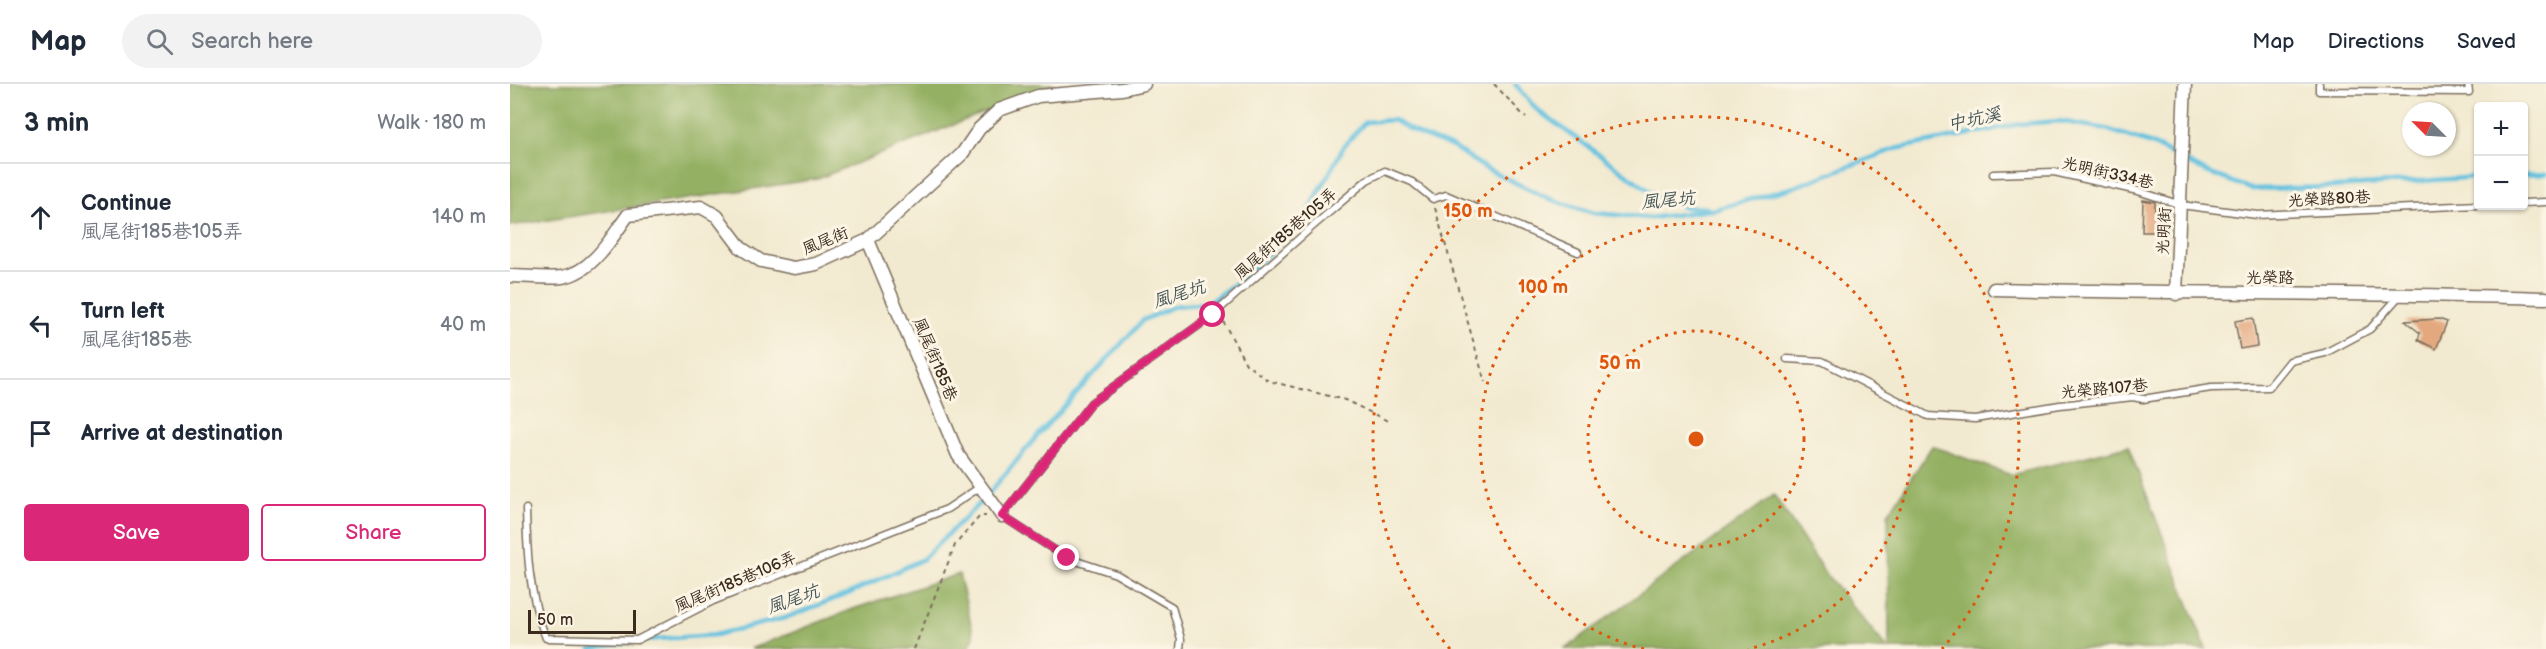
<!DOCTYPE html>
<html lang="en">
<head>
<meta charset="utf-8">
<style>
  body { margin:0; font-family:"Balsamiq Sans","LXGW WenKai TC",sans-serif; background:#f2f2f3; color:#1f2937 }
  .controls { position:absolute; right:18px; top:18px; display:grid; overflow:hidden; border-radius:6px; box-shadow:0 2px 4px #0004 }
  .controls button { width:54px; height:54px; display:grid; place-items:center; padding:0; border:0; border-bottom:2px solid #e0e1e3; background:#fff; color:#1f2937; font:30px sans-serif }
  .compass { position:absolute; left:1892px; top:18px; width:54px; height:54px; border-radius:50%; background:#fff; box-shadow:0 2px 4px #0004; rotate:294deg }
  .scale { position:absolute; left:18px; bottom:15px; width:108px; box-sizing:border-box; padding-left:6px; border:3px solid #3b2a1e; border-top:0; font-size:16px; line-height:21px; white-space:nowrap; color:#3b2a1e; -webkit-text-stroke:4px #fcf5e5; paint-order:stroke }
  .stop { position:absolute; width:18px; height:18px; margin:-14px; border:4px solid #db2777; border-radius:50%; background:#fff }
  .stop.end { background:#db2777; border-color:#fff; box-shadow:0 2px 6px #0008 }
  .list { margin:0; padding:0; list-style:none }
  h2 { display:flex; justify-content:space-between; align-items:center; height:78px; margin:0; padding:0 24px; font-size:26px }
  h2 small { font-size:20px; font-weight:400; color:#747a83 }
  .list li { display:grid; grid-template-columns:39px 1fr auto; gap:18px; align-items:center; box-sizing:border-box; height:108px; padding:0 24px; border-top:2px solid #e0e1e3 }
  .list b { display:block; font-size:22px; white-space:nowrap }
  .list p { margin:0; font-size:20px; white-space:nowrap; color:#747a83 }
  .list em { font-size:20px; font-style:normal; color:#747a83 }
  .actions { display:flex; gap:12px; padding:18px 24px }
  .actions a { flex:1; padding:14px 0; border:2px solid #db2777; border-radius:6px; text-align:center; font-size:21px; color:#db2777 }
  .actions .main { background:#db2777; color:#fff }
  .icon { flex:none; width:33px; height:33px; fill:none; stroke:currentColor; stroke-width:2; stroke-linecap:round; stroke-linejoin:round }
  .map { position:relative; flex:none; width:2036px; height:565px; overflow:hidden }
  header { display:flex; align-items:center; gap:36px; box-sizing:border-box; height:84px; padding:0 30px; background:#fff; border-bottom:2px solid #e0e1e3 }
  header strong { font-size:28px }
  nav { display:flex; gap:33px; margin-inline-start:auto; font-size:21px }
  .search { width:420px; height:54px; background:#f2f2f3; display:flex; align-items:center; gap:15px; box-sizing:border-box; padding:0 21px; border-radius:33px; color:#747a83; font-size:22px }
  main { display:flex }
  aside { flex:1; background:#fff }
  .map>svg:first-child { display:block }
  .forest { fill:#94b164; stroke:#686e41; stroke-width:1.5 }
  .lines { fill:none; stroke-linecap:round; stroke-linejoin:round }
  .stream { stroke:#61c1e0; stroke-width:4.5 }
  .building { fill:#e4a87f }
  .lane-casing { stroke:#7b6d5c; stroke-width:9 }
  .street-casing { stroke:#7b6d5c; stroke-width:15 }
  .path { stroke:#7b6d5c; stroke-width:2; stroke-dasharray:4.5 4.5; stroke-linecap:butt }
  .lane { stroke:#fff; stroke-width:6 }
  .street { stroke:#fff; stroke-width:12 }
  .route { stroke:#db2777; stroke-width:8 }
  .ring { fill:none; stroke:#df570d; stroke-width:3; stroke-dasharray:3 6 }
  .labels { text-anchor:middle; stroke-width:6; stroke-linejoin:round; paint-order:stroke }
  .street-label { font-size:16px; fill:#3b2a1e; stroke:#fcf5e5 }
  .water-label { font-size:18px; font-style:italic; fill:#465758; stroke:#fcf5e5 }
  .centre { fill:#df570d; stroke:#fcf5e5; stroke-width:3 }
  .ring-label { font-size:18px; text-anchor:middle; font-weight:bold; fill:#df570d; stroke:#fcf5e5; stroke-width:6; stroke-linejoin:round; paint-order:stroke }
</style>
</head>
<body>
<header>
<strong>Map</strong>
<div class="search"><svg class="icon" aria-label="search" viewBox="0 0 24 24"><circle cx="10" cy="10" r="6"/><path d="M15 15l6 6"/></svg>Search here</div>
<nav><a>Map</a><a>Directions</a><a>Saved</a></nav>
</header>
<main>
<aside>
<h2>3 min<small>Walk · 180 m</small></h2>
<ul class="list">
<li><svg class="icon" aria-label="ahead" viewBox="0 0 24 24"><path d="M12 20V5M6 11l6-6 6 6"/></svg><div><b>Continue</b><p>風尾街185巷105弄</p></div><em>140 m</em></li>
<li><svg class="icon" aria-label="left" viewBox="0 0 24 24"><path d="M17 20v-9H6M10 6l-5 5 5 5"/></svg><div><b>Turn left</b><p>風尾街185巷</p></div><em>40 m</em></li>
<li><svg class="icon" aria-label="arrive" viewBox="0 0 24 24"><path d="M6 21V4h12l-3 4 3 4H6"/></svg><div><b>Arrive at destination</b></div></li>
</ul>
<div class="actions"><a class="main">Save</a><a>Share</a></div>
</aside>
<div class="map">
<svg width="2036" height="565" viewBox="0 0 2036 565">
  <rect width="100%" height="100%" fill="#fcf5e5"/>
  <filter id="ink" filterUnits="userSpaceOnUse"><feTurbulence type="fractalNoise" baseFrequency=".0167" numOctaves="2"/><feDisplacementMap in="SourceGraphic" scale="12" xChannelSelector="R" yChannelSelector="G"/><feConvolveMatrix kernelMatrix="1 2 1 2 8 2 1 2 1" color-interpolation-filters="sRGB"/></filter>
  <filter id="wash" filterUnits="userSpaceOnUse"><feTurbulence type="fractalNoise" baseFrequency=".008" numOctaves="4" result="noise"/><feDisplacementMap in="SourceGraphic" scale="24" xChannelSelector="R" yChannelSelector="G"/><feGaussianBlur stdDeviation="1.35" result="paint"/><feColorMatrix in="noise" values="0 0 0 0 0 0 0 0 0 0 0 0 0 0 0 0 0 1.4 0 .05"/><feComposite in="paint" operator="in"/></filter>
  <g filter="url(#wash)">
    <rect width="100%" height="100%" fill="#f2ead0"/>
    <!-- forest -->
    <path class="forest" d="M0 0H546L307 95 0 142Z
      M1422 362 1501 391 1618 362 1696 565H1379L1378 430Z
      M1264 411 1315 489 1378 565H1055Z
      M449 490 464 553 458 565H240L346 524Z"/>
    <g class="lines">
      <!-- stream -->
      <path class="stream" d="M1005 0 1027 26 1148 113 1173 123 1197 124
        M2014 91 2036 90
        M1206 125 1284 103 1385 65 1510 40 1549 37 1596 45 1642 60 1696 88 1741 105 1825 103 1968 93
        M131 556 205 551 275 534 340 509 413 475 476 413 529 350 633 236 665 222 698 219 736 191 795 134 834 62 855 38 883 36 910 51 943 63 975 84 1037 114 1084 129 1141 134 1208 125
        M81 565 119 558"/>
    </g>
    <g id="blocks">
      <!-- building -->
      <path class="building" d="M1633 116 1645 118V126H1649V137H1654V148H1632Z
        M1743 234 1747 262 1730 265 1725 237Z
        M1929 235 1937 238 1926 265 1908 256 1910 249 1895 237Z"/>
    </g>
  </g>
  <g filter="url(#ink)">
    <use href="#blocks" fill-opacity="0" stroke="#7b6d5c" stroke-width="1.5"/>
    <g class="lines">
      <defs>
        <path id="lane" d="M1809 0V7L1959 8 1958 0
          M1483 90 1544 88 1628 107 1671 121 1747 131 1968 121
          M2014 119 2036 118
          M1277 275 1312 277 1418 332 1465 335 1550 321 1623 313 1633 315 1701 304 1759 303 1780 277 1815 269 1860 245 1891 210
          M16 425C17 469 19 513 36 554L127 556 203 517 437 425 470 403
          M670 565 671 555 662 523 606 490 557 474 492 432 581 319 703 231 802 143 857 96 875 87 902 98 923 115 936 111 1068 168"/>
        <path id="street" d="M358 156 448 371 492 432
          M0 192C17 192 35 195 52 193 82 189 102 153 118 131L191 123 207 132 231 164 251 177 284 184 306 180 358 156 452 70 469 45 489 26 528 12 612 5 634 0
          M1484 205C1668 210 1852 208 2036 214
          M1666 210 1675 0"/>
      </defs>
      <!-- lane casing -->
      <use href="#lane" class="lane-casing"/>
      <!-- street casing -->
      <use href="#street" class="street-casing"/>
      <!-- path -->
      <path class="path" d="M984 0 1016 34
        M925 124 975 298
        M713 237 736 280 759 297 835 316 880 338
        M404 565 445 461 470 432H476"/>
      <!-- lane -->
      <use href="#lane" class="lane"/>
      <!-- street -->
      <use href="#street" class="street"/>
    </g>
  </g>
  <g class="lines" filter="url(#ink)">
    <!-- route -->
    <path class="route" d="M557 474 492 432 581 319 703 231"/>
  </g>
  <!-- distance rings -->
  <g class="ring">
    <circle cx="1186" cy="355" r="108"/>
    <path d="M1134 565A216 216 0 1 1 1238 565"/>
    <path d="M940 565A323 323 0 1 1 1432 565"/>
  </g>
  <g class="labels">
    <!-- street labels -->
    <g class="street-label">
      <text transform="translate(1598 88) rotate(13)" y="6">光明街334巷</text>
      <text transform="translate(1819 114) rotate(-3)" y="6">光榮路80巷</text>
      <text transform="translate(1653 147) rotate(-87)" y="6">光明街</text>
      <text transform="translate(775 149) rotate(-41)" y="6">風尾街185巷105弄</text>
      <text transform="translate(315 156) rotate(-22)" y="6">風尾街</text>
      <text x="1760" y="199">光榮路</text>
      <text transform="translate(426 275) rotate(67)" y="6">風尾街185巷</text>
      <text transform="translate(1594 304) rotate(-5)" y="6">光榮路107巷</text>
      <text transform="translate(225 497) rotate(-23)" y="6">風尾街185巷106弄</text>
    </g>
    <!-- water labels -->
    <g class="water-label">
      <text transform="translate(1464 35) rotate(-12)" y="6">中坑溪</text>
      <text transform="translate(1158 116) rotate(-5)" y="6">風尾坑</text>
      <text transform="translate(669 210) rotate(-17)" y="6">風尾坑</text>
      <text transform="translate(283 515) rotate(-19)" y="6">風尾坑</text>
    </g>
  </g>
  <circle cx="1186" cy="355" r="9" class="centre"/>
  <g class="ring-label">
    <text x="958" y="133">150 m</text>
    <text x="1033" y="209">100 m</text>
    <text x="1110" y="285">50 m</text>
  </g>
</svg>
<div class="controls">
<button>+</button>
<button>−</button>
</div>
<svg class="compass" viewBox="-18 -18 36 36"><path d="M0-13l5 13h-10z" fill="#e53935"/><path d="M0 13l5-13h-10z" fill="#747a83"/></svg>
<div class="scale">50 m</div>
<div class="stop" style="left:703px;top:231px"></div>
<div class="stop end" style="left:557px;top:474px"></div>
</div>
</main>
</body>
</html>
